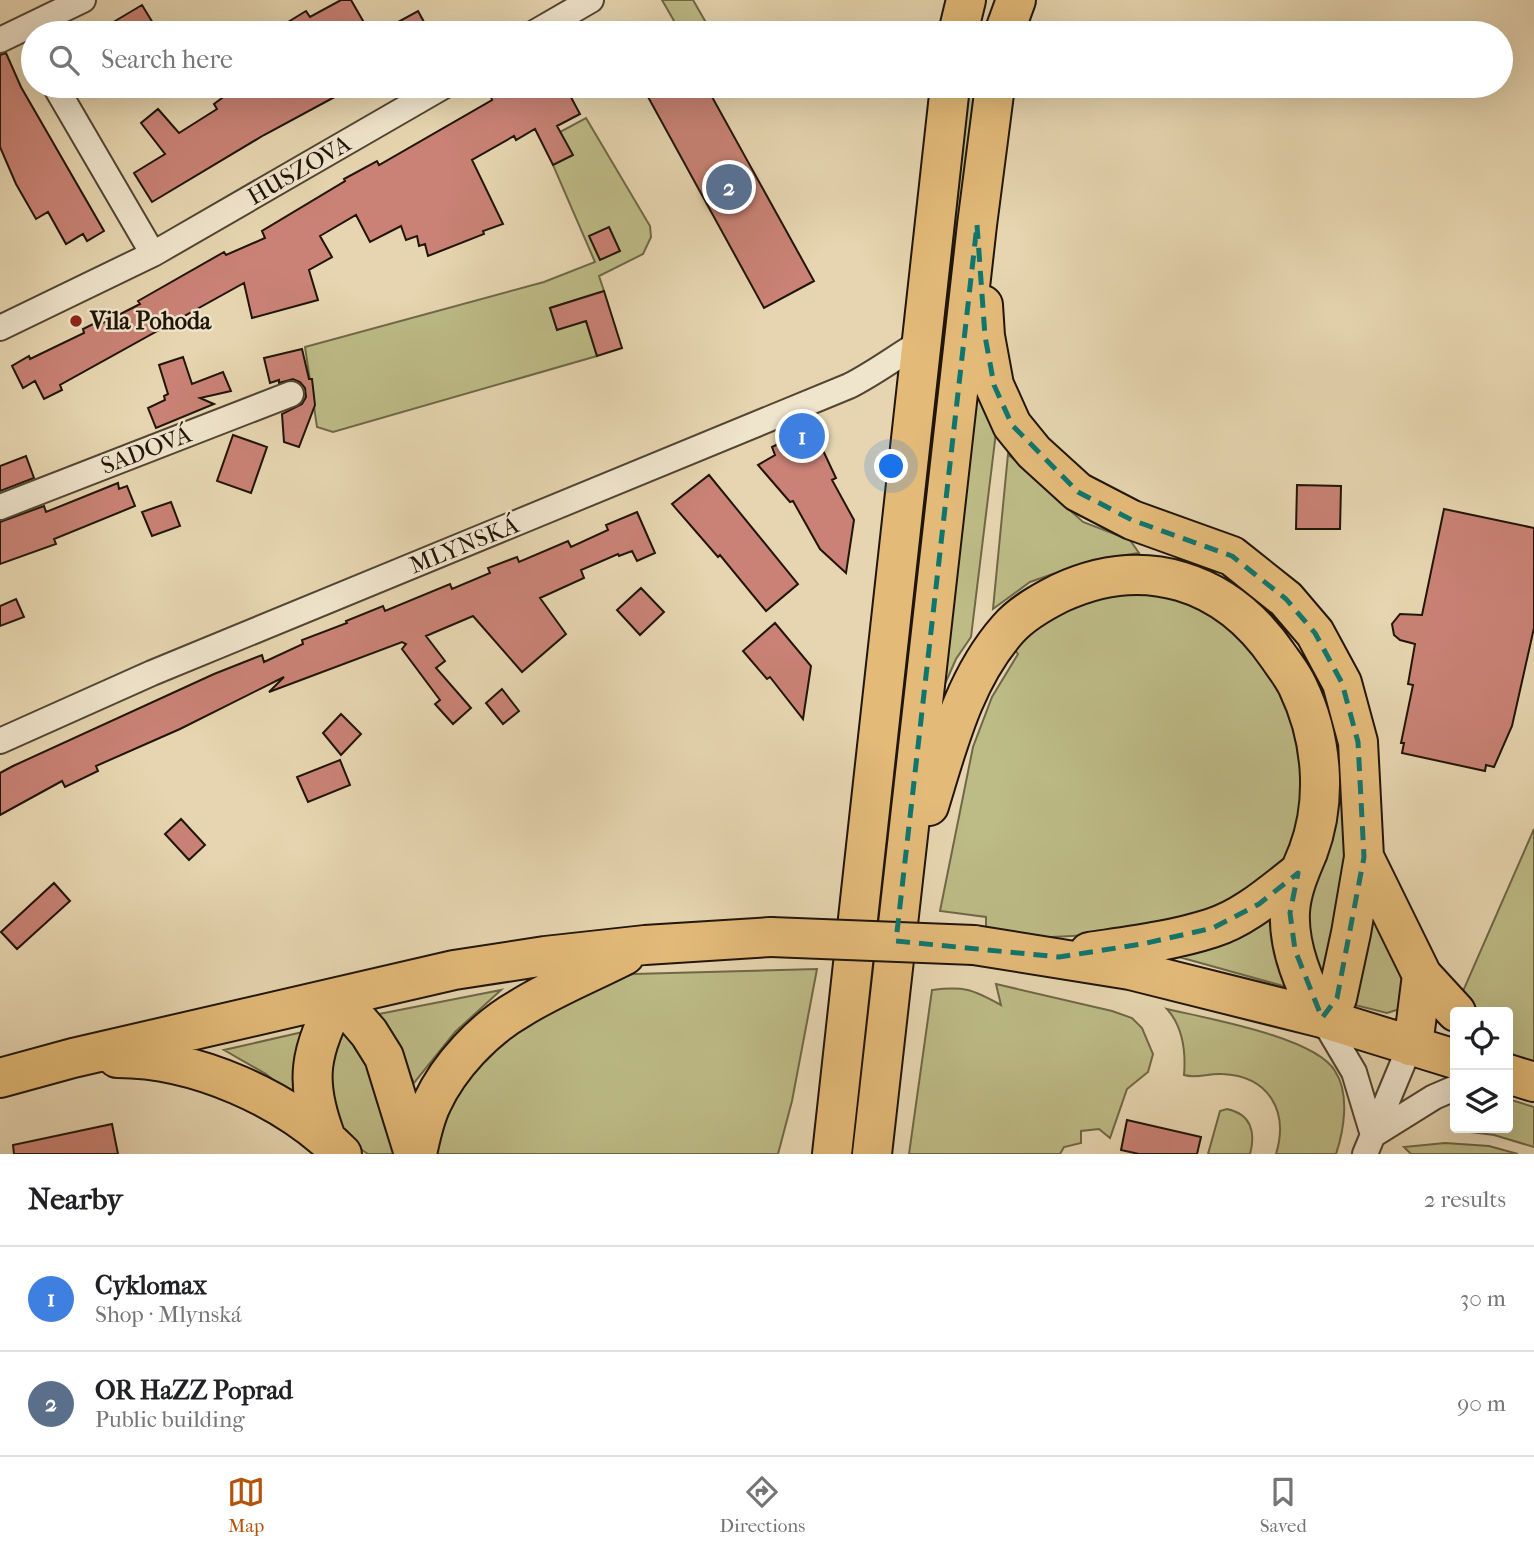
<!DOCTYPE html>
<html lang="en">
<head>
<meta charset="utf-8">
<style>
  body { margin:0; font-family:"IM FELL French Canon",serif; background:#f2f2f2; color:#202124 }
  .controls { position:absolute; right:21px; bottom:21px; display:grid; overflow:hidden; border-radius:7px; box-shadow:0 7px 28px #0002 }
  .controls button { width:63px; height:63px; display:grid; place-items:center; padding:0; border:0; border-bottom:2px solid #e0e0e0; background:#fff; color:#202124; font:35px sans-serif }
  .you { position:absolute; left:892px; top:467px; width:24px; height:24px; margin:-18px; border:5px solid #fff; border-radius:50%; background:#1a73e8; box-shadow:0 0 0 10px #1a73e833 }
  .badge { display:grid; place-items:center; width:46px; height:46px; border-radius:50%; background:#b45309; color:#fff; font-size:23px; font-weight:700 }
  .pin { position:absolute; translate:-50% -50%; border:4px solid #fff; box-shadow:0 2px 7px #0006 }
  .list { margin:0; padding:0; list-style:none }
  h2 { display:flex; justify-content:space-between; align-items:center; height:91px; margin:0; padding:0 28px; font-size:30px }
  h2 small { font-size:23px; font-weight:400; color:#757577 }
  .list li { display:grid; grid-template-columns:46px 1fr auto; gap:21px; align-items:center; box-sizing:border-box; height:105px; padding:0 28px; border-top:2px solid #e0e0e0 }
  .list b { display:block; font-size:26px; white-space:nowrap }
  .list p { margin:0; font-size:23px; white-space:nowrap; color:#757577 }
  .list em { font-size:23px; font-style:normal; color:#757577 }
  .icon { flex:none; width:38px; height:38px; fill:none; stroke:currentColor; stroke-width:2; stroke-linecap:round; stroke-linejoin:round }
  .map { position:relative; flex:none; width:1534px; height:1154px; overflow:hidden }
  .search { position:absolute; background:#fff; box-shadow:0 7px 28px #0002; left:21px; right:21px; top:21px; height:77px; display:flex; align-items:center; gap:18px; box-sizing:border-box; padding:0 24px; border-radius:38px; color:#757577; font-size:26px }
  .sheet { height:301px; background:#fff }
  nav { display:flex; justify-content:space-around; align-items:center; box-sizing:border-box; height:98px; border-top:2px solid #e0e0e0; background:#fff; font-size:19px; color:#757577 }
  nav a { display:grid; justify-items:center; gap:4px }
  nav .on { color:#b45309 }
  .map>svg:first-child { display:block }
  .green { fill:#bdbb86; stroke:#6e6847; stroke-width:2 }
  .building { fill:#c98275; stroke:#201508; stroke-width:2 }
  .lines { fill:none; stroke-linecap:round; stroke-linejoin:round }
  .minor-casing { stroke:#524532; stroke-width:28 }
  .primary-casing { stroke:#201508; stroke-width:42 }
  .minor { stroke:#efe4cc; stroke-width:24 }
  .primary { stroke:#e3ba78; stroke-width:38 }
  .primary-bridge-casing { stroke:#201508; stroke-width:42; stroke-linecap:butt }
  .primary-bridge { stroke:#e3ba78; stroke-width:38 }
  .marked { fill:none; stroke:#0f766e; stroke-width:5; stroke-dasharray:14 9; stroke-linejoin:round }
  .poi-dot { fill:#8f2418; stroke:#efe4cc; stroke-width:2.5 }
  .labels { text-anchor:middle; stroke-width:5; stroke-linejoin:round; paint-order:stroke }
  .street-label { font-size:24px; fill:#201508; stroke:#efe4cc }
  .poi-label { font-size:24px; font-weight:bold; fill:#201508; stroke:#efe4cc; text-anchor:start }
</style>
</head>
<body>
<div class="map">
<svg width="1534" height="1154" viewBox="0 0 1534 1154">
  <rect width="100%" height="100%" fill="#e6d5b0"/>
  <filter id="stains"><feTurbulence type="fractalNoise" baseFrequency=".00286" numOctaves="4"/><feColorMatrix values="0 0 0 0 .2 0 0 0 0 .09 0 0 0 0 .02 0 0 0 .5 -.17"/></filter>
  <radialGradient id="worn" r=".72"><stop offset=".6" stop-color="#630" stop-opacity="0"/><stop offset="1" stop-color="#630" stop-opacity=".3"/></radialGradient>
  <!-- green -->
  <path class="green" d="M662 0H693L712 33H681Z
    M965 86H979L886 907 873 906Z
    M586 118 650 226 651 237 643 254 599 276 604 291 550 308 557 329 586 321 597 356 333 432 317 427 305 347 544 282 595 262 553 165 572 155 560 132Z
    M975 356 997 424 971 637 956 659 937 702Z
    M1008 454 1083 522 1130 540 1139 553 1093 560 1030 582 993 609Z
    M1142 588 1181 597 1228 621 1286 696 1301 743 1306 803 1294 846 1275 878 1242 904 1131 933 1032 938 986 929V917L940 911 973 747 992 697 1018 654 1011 645 1030 625 1087 597Z
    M1338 787H1345L1348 866 1326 989 1304 944 1306 891Z
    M1534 829V1063C1499 1055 1508 1043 1508 1012H1479L1463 991Z
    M1369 903 1408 993 1400 1009 1387 1013 1351 1004Z
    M1276 916 1294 989 1179 957C1220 948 1240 940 1276 916Z
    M817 969 792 1101 778 1154H432L453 1089 485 1050 578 992 633 974Z
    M996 984 1112 1011 1132 1018 1142 1028 1153 1054 1148 1072 1127 1089 1110 1138 1099 1129 1081 1131V1143L1064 1147 1060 1154H909L932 990C964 986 972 989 1001 1005Z
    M501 990 455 1032 414 1083 379 1014Z
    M1167 1009C1205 1018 1315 1037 1335 1071 1350 1094 1344 1130 1336 1154H1276C1289 1111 1269 1076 1222 1074 1208 1073 1197 1079 1184 1075 1186 1051 1183 1027 1167 1009Z
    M307 1031 303 1104 266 1074 224 1050Z
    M355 1032 398 1154H368L343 1137 326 1065 331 1037Z
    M1508 1099 1534 1107V1147L1494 1135 1463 1131 1460 1128H1508Z
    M1227 1109C1251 1114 1256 1132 1250 1154H1208L1220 1111Z
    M1445 1143 1489 1146 1518 1154H1411L1404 1147Z"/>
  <!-- building -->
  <path class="building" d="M341 0H351L370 33H270L306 11 310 17Z
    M142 5 159 33H95Z
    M418 11 430 33H378Z
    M6 53 21 87 104 231 87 241 83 234 66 244 48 212 36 219 16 184 0 147V55Z
    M207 86H355L264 135 152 202 134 173 165 154 141 123 158 109 179 133 217 109 214 104 222 98Z
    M511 86H565L580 114 557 126 573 155 553 165 535 129 516 140 514 136 472 160 503 224 483 231 484 234 428 256 425 244 419 246 417 236 406 240 401 226 370 242 356 215 320 236 332 257 309 270 318 300 252 318 244 283 60 385 62 390 44 399 35 381 23 388 12 366 29 356 30 359 84 333 83 329 101 320 103 323 140 304 138 301 224 252 226 255 265 238 262 231 345 181 344 179 377 161 379 165 492 100 491 97Z
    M642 86H706L814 281 764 308Z
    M609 227 620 251 600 260 589 236Z
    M604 291 622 348 597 356 586 321 557 330 550 308Z
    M302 349 309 379H312L315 405 299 447 284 442 282 414 302 404 306 397 305 388 300 382 293 379 279 383V380L270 383 264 358Z
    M183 357 192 384 223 372 231 391 200 398 214 404 156 428 148 408 165 400 164 396 168 394 159 365Z
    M812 427 836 478 832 480 854 520 846 573 820 549 793 501 790 502 758 465 775 455 772 447Z
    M233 435 267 447 251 493 217 481Z
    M26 456 34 478 0 491V466Z
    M709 475 798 584 766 611 720 555 718 557 672 504Z
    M118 483 119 489 127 486 135 506 54 539 56 544 0 564V522L44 506 46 512Z
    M1297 485 1341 486 1340 529H1296Z
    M171 502 180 526 152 536 142 512Z
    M1444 509 1534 528V628L1512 726 1494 767 1486 765 1485 771 1402 753 1404 743H1401L1413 685 1408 684 1415 644 1400 640 1394 635 1392 624 1400 614 1422 615Z
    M637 512 655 553 637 561 632 551 619 556 618 554 581 570 584 578 540 598 566 634 522 672 473 616 426 636 445 661 436 668 471 708 453 724 435 704 440 700 402 649 406 644 402 642 269 692 284 677 180 729 96 766 98 771 65 787 62 781 0 815V773L13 766 214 674 262 655 264 662 303 644 302 640 347 623 346 621 383 606 385 611 450 584 452 589 490 573 488 568 517 557 519 562 568 541 571 547 608 530 606 525Z
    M641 588 664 612 640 635 617 610Z
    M16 599 24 617 0 626V606Z
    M775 623 811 666 803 719 770 677 767 679 743 651Z
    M502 689 519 711 503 724 486 703Z
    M341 714 361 734 341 755 323 733Z
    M340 760 350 785 308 802 297 777Z
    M181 819 205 845 189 860 165 834Z
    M54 883 70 901 17 949 1 932Z
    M1127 1120 1201 1137 1197 1154H1139L1121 1150Z
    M112 1124 118 1154H14L13 1145Z"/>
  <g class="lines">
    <defs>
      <path id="minor" d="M534 33 591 0
        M0 40 83 0
        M55 86 153 254
        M0 328 153 254 444 86
        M0 507 291 394
        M0 741 152 673 849 386C875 373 898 355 923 341
        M1322 1018 1354 1072 1373 1135
        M1373 1135 1434 1097 1455 1088
        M1365 1154 1410 1046"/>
      <path id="primary" d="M958 33 966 0
        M1004 33 1016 0
        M983 305 985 336 994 385 1012 425 1034 452 1078 492 1132 520 1232 556 1286 599 1315 633 1342 683 1358 742 1364 857 1351 933 1337 998 1322 1018
        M929 806C948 744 964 679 1008 629 1022 613 1042 602 1060 593 1144 554 1226 580 1278 656 1285 666 1293 676 1298 687 1322 737 1328 799 1308 852 1300 871 1291 891 1290 912 1288 949 1305 987 1322 1018
        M1364 857 1422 975 1456 1012
        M974 945 1130 970 1322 1018 1455 1059
        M1089 952C1129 946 1172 941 1212 928 1244 918 1272 893 1298 873
        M338 997 369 1033 384 1057 414 1154
        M1410 1046 1415 1030 1422 975
        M117 1058C196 1058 286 1098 342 1154
        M1508 1074 1534 1082
        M0 1078 73 1058 454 970 545 956 645 945 771 937
        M326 1138C303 1078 311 1052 338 997
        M417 1154C421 1136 424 1119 432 1103 449 1066 484 1029 519 1009 552 988 590 973 625 955
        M832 1154 950 86
        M872 1154 977 225 995 86"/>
    </defs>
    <!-- minor casing -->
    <use href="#minor" class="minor-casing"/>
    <!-- primary casing -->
    <use href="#primary" class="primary-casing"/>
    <!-- minor -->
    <use href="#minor" class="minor"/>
    <!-- primary -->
    <use href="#primary" class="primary"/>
    <defs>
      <path id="primary-bridge" d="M771 937 974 945"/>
    </defs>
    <!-- primary-bridge casing -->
    <use href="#primary-bridge" class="primary-bridge-casing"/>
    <!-- primary-bridge -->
    <use href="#primary-bridge" class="primary-bridge"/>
  </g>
  <!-- marked area -->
  <path class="marked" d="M977 225 985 336 994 385 1012 425 1078 492 1132 520 1232 556 1286 599 1315 633 1342 683 1358 742 1364 857 1337 998 1322 1018 1295 950 1290 913 1298 873 1259 904 1213 928 1142 944 1059 957 896 941Z"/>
  <!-- markers -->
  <circle class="poi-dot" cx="76" cy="321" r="7"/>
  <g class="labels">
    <!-- street labels -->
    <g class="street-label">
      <text transform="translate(299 170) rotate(-30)" y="8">HUSZOVA</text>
      <text transform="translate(146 450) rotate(-21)" y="8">SADOVÁ</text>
      <text transform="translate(464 545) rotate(-22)" y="8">MLYNSKÁ</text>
    </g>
    <!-- poi labels -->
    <g class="poi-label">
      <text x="90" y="329">Vila Pohoda</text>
    </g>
  </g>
  <rect width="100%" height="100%" filter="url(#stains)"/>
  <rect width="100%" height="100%" fill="url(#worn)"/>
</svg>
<div class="controls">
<button><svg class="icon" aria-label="locate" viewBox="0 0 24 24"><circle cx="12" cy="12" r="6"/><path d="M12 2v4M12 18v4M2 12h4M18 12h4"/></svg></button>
<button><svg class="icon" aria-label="layers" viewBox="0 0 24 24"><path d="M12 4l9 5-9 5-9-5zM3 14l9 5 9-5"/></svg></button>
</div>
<div class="you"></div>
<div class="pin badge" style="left:802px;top:436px;background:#3f7fe0">1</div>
<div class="pin badge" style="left:729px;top:187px;background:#5c6f8a">2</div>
<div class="search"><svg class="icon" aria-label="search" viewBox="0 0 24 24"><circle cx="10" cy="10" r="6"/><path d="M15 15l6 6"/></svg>Search here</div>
</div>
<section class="sheet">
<h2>Nearby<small>2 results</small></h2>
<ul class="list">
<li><span class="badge" style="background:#3f7fe0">1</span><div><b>Cyklomax</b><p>Shop · Mlynská</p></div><em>30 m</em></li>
<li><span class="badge" style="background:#5c6f8a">2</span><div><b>OR HaZZ Poprad</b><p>Public building</p></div><em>90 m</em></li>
</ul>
</section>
<nav>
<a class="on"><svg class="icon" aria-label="map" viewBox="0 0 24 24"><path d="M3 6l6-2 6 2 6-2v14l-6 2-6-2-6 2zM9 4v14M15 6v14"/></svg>Map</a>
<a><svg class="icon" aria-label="directions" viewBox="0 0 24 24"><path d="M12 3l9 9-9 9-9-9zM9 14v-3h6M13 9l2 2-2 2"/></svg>Directions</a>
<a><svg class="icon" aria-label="saved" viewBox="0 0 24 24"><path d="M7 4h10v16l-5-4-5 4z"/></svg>Saved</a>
</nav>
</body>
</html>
